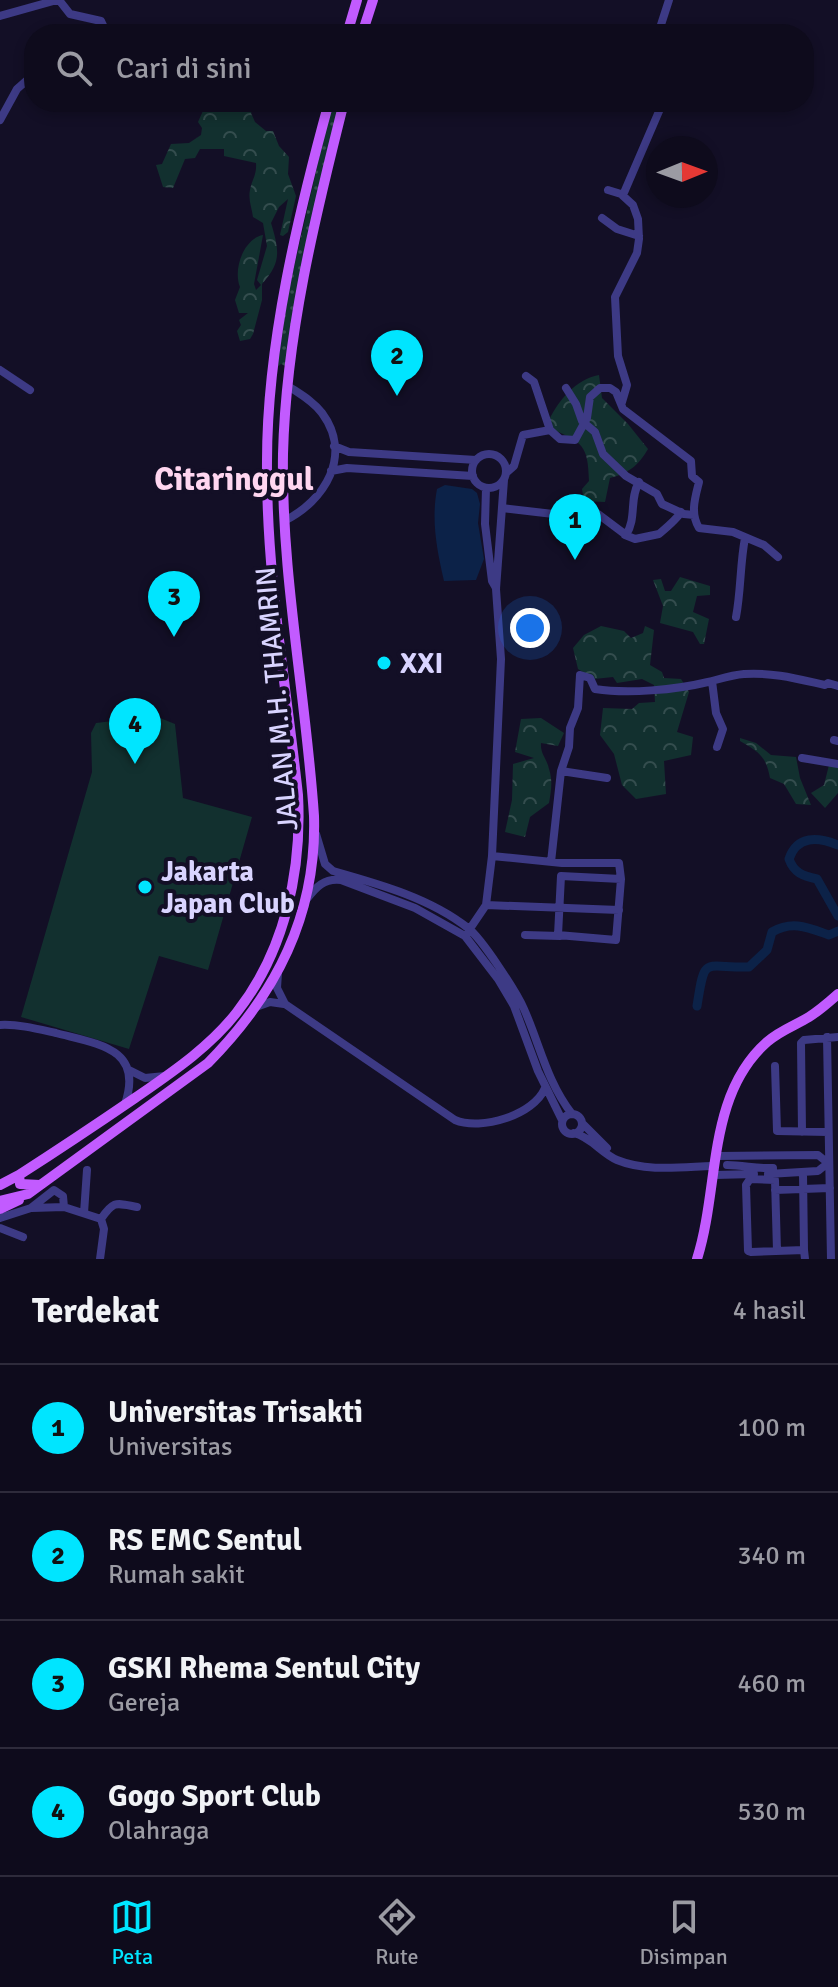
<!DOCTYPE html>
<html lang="id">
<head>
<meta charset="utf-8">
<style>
  body { margin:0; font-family:Signika,sans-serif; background:#1c1929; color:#f1f3f6 }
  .compass { position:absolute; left:646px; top:136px; width:72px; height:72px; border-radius:50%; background:#0e0b1c; box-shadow:0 4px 12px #0003; rotate:89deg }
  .you { position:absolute; left:530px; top:628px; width:28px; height:28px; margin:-20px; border:6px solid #fff; border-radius:50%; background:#1a73e8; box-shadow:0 0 0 12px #1a73e833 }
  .badge { display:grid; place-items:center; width:52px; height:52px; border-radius:50%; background:#00e5ff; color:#111; font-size:26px; font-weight:700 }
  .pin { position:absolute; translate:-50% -66px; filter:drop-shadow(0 2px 4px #0008) }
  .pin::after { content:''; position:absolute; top:42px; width:28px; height:24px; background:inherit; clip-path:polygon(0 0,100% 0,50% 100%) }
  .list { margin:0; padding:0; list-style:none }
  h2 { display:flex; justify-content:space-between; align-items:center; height:104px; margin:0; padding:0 32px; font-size:34px }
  h2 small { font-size:26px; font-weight:400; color:#9b9ba3 }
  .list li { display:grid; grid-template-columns:52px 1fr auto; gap:24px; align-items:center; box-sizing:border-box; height:128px; padding:0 32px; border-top:2px solid #2e2b3b }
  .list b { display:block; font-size:30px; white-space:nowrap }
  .list p { margin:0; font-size:26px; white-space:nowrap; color:#9b9ba3 }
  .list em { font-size:26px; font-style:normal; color:#9b9ba3 }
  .icon { flex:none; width:44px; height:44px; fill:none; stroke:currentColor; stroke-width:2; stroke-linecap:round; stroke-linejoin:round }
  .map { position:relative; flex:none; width:838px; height:1259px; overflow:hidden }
  .search { position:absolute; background:#0e0b1c; box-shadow:0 4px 12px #0003; left:24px; right:24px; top:24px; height:88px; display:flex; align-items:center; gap:20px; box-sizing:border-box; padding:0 28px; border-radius:32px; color:#9b9ba3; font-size:30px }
  .sheet { height:616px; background:#0e0b1c }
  nav { display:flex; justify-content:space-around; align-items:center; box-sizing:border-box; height:112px; border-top:2px solid #2e2b3b; background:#0e0b1c; font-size:22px; color:#9b9ba3 }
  nav a { display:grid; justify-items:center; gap:4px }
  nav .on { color:#00e5ff }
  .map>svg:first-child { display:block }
  .grass { fill:url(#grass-dots) }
  .forest { fill:url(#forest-crowns) }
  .pitch { fill:#12302f }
  .water { fill:#0c2248 }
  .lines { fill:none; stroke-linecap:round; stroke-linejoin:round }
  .river { stroke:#0c2248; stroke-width:9 }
  .minor { stroke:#3d3a85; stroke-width:8 }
  .major { stroke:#c25bff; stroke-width:10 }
  .poi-dot { fill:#00e5ff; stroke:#130f26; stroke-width:3 }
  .labels { text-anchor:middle; stroke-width:8; stroke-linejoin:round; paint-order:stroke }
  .poi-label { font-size:28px; font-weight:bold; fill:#d9d4ff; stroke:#130f26; text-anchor:start }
  .street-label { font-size:28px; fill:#d9d4ff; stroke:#130f26 }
  .quarter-label { font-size:32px; font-weight:bold; fill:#ffd6f0; stroke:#130f26 }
</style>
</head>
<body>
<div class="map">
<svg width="838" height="1259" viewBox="0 0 838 1259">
  <defs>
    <pattern id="grass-dots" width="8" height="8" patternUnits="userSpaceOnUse" patternTransform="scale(2)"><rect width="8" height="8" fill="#12302f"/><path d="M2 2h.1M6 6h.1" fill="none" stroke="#344d4e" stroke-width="1.8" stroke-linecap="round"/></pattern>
    <pattern id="forest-crowns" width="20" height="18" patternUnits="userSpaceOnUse" patternTransform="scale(2)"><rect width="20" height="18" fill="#12302f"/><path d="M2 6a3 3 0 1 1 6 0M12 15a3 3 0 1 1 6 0" fill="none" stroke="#344d4e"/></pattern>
  </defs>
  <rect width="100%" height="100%" fill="#130f26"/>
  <!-- grass -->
  <path class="grass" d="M332 102H341L287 367 281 364 277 367 289 289Z"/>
  <!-- forest -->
  <path class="forest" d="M207 102H252L254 107 251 113 255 122 266 131H273L279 146 289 157 288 174 296 196 288 232 283 236 280 235 288 199 279 207 271 223C279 250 282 262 262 284V300L253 334 250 339 240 341 237 331 241 325 239 320 248 313H239L235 300 240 287C233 270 243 239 263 235L254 284 256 290 261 285 257 280 267 246 263 223 253 217C252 208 248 200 250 190 252 179 257 175 256 163L224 156V149H200L195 158 185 159 173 188 163 187 156 165 162 164 171 144 189 143 201 135 202 128 198 122Z
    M599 375 602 398 628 424 648 449C638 466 629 473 610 478L605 502 584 501 582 489 589 481C588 445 583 443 552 429L549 420C559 400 576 379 599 375Z
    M680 577 710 586V595L697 596 693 612 709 619 704 644H700L693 632 660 623 663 606 653 580 661 579 665 591H671Z
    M601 626 624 631 631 638 643 633 645 626 654 630 650 665 662 672 664 678 681 679 689 692 677 732 693 737 691 755 664 761 666 794 636 799 622 785 614 754 600 735 603 708 632 709 639 703 655 702 654 685 642 679 617 683 613 677 594 679 578 669 573 648 584 635Z
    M541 718 564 733 558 746 541 743C540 754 547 759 549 769 553 781 551 791 549 803L530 817 525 837 505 832 512 800 513 764 534 758 515 752 521 719Z
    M740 738 756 743 771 755 796 757 800 778 811 805 796 804 784 784 770 778C766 756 759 752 740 741Z
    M829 765 838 767V793L825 808 811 793 824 785Z"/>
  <!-- pitch -->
  <path class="pitch" d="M155 716 175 724 183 798 252 817 208 970 159 956 129 1049 21 1017 92 772 91 733 96 723Z"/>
  <!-- water -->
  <path class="water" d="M445 485 472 489 477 493 480 504 478 523 484 559 476 580 444 581C437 550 431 521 437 489Z"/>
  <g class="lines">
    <!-- river -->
    <path class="river" d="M838 845C818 837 797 835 789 859 794 873 803 876 817 879L838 916
      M697 1006C705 954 703 968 749 967L767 950 772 932C793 920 809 928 829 935L838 931"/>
    <!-- minor -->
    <path class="minor" d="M59 0 70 14 101 21 107 34
      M0 16 57 0
      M658 34 669 0
      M0 120 17 89 34 74
      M608 190 621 194 633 205 638 219 639 239 637 253 615 297 618 356 627 385 622 402
      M623 195 663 102
      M602 218 617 229 639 236
      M0 370 30 390
      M526 376 534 382 550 430
      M566 388 576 404 582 421 595 432 603 454 626 476 657 494 662 504 684 514 694 515
      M334 446 349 452 476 460
      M472 471a17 17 0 1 1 34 0a17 17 0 1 1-34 0Z
      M331 471 347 468 473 476
      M506 473 514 466 523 435 550 430 560 439 575 440 587 418 590 397 600 388H610L616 392 623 409 691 461 692 476 699 482C695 498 690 513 699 528L733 532 764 545 778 557
      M486 488 485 524 492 581 496 588
      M502 508 579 517 598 514 626 535C637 518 629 499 639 482
      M284 521C325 501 353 455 322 413 313 401 300 394 288 386
      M625 535 635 539 659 534C666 528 677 519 681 512
      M736 617C741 591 740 564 745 538
      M712 681 716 713 723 729 717 747
      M834 740 838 741
      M802 758 838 764
      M561 771 607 778
      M316 834 325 864 333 871C379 884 430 898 468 928 482 939 516 991 524 1009 540 1045 547 1082 572 1114
      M492 856 562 863H619L621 879
      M551 862 561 771 569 747 570 728 578 708 580 675 590 678 595 689C628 694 675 690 708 682 720 679 731 675 744 674 772 672 798 679 825 685L828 683 838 686
      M561 876 621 879 616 940 558 935Z
      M306 900C316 887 324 878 341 880L415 908 465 936 498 979 514 1006 538 1071 562 1120
      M486 905 619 910
      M525 935 560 936
      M465 936 486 905 492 856 501 659 496 589 504 480
      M278 973 277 988 285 1004 455 1120C481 1131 534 1115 545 1088
      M256 1007 270 1002 284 1004
      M0 1025C19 1024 38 1029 56 1033 98 1044 144 1048 125 1104
      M827 1037 831 1259
      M775 1066 777 1131 828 1132
      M129 1070 145 1078 165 1076
      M562 1124a10 10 0 1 1 20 0a10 10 0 1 1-20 0Z
      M582 1123 607 1148
      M802 1132 801 1043 804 1040 838 1037
      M574 1133C592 1138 601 1153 617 1160 646 1172 682 1167 712 1166
      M718 1156 818 1155 828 1163
      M727 1165C744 1165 757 1169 773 1168
      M768 1174 818 1171 828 1163
      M803 1174 804 1250
      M715 1175 754 1174
      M775 1190 830 1188
      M32 1208 64 1207
      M84 1213 87 1170
      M0 1218 31 1208 54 1190 63 1196 64 1207 101 1219
      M0 1228 23 1237
      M777 1251 775 1180 750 1179 746 1185 748 1251 751 1252 804 1250 805 1259
      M100 1259 104 1229 101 1219C114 1200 116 1203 137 1207"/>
    <!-- major -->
    <path class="major" d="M347 34 357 0
      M362 34 373 0
      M19 1175 20 1184 40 1185
      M0 1185 19 1175C58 1150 97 1124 135 1098 171 1073 210 1047 237 1012 285 951 302 871 298 795 286 684 266 573 267 461 267 344 298 215 329 102
      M0 1201 28 1194 208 1063C276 994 317 915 314 816 306 695 281 575 283 454 286 335 315 217 344 102
      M0 1209 19 1200
      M697 1259C720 1187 706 1096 767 1042 779 1031 796 1025 809 1017 820 1010 829 1002 838 994"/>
  </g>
  <!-- markers -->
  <g class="poi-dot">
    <circle cx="384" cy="663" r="8"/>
    <circle cx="145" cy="887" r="8"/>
  </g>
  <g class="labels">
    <!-- poi labels -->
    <g class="poi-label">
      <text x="400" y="673">XXI</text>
      <text x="161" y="881">Jakarta<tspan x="161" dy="32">Japan Club</tspan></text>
    </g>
    <!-- street labels -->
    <g class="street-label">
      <text transform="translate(276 699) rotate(-95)" y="10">JALAN M.H. THAMRIN</text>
    </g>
    <!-- quarter labels -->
    <g class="quarter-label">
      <text x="234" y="490">Citaringgul</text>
    </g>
  </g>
</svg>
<svg class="compass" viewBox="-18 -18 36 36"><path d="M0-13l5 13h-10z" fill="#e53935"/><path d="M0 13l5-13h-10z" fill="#9b9ba3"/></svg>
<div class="you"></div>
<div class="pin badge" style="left:575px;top:560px">1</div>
<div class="pin badge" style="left:397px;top:396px">2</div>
<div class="pin badge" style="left:174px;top:637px">3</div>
<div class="pin badge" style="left:135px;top:764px">4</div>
<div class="search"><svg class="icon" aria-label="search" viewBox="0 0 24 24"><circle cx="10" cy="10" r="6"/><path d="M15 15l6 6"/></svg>Cari di sini</div>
</div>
<section class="sheet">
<h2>Terdekat<small>4 hasil</small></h2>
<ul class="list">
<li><span class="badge">1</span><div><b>Universitas Trisakti</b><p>Universitas</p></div><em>100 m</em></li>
<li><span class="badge">2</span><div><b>RS EMC Sentul</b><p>Rumah sakit</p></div><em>340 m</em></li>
<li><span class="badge">3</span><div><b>GSKI Rhema Sentul City</b><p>Gereja</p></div><em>460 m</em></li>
<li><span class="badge">4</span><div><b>Gogo Sport Club</b><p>Olahraga</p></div><em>530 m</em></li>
</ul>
</section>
<nav>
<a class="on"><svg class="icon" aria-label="map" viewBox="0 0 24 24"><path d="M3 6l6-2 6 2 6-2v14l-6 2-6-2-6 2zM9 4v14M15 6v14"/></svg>Peta</a>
<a><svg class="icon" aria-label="directions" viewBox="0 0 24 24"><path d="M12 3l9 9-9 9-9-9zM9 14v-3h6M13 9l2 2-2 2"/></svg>Rute</a>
<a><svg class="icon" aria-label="saved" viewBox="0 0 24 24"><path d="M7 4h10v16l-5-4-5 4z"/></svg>Disimpan</a>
</nav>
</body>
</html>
